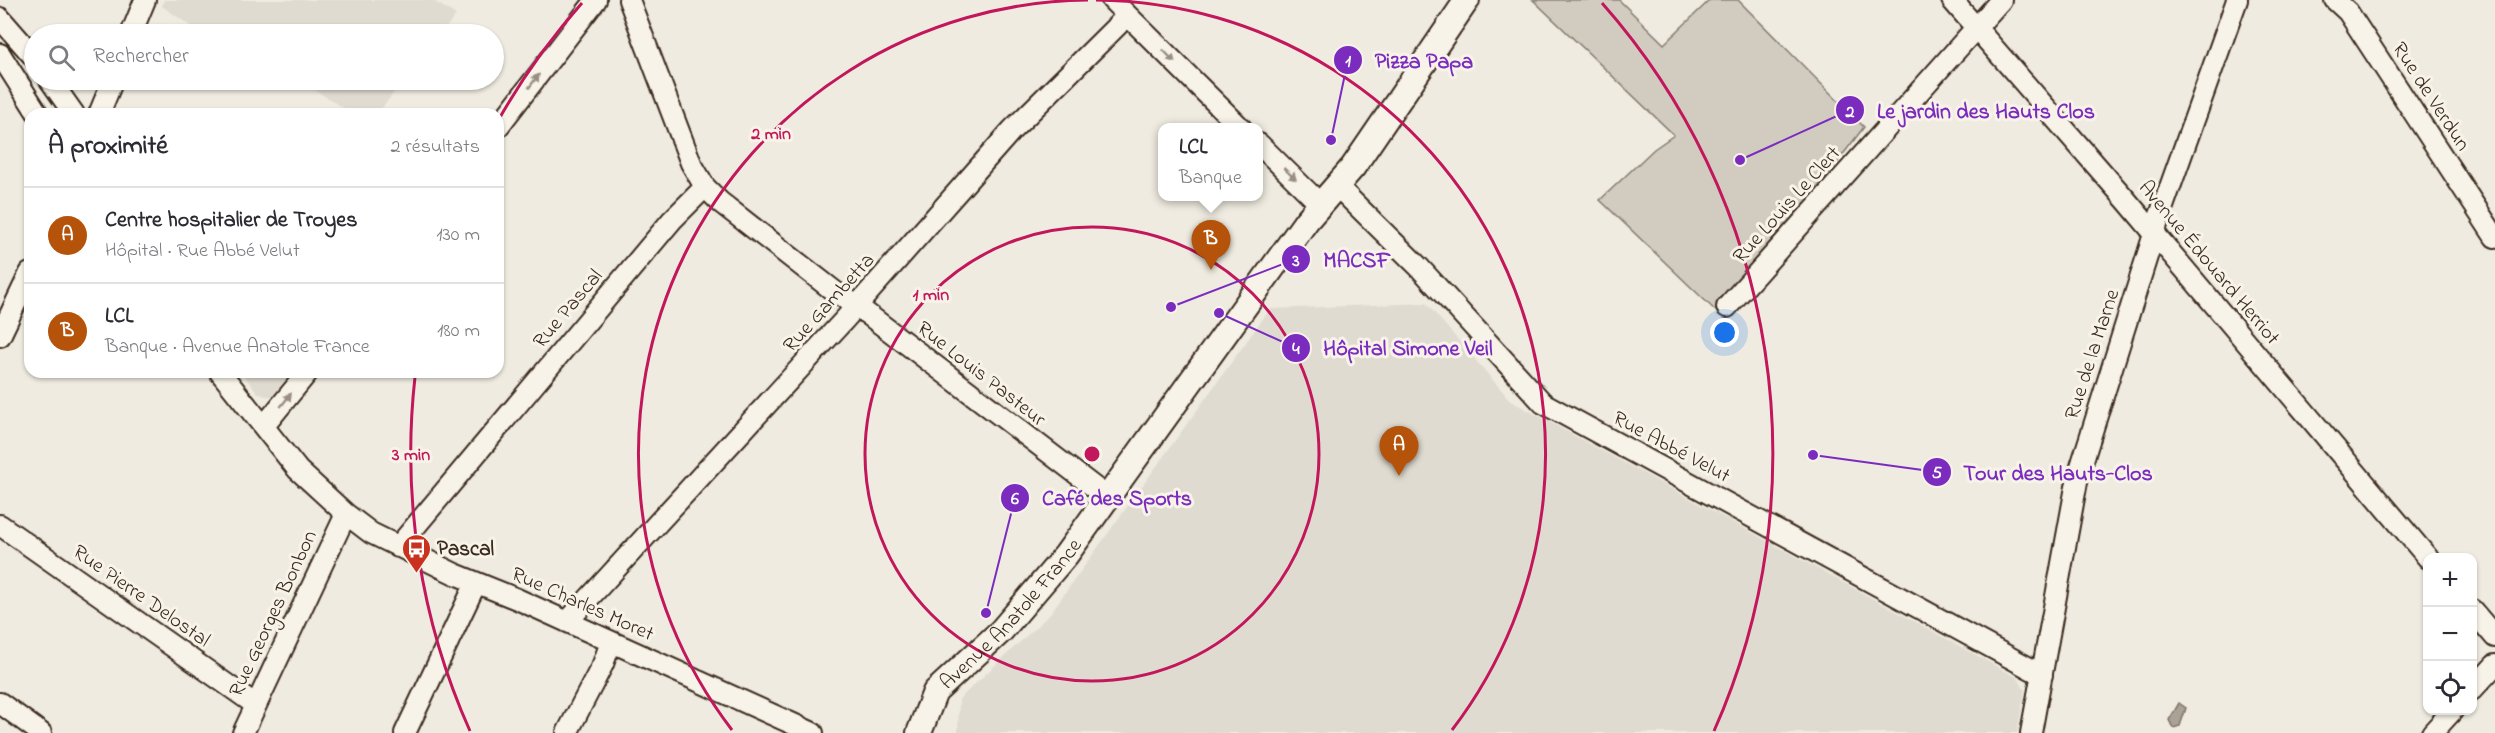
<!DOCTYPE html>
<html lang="fr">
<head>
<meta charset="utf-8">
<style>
  body { margin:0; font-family:"Indie Flower",sans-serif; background:#f2f2f3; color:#2b2b33 }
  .controls { position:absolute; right:18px; bottom:18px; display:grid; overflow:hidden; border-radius:12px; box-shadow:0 2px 4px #0004 }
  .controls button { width:54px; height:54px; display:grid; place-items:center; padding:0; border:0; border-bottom:2px solid #e1e1e2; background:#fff; color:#2b2b33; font:30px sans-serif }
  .you { position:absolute; left:1725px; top:333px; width:21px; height:21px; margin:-15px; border:4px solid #fff; border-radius:50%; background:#1a73e8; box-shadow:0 0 0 9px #1a73e833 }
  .badge { display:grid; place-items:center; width:39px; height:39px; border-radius:50%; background:#b45309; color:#fff; font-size:20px; font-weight:700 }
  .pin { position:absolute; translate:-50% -50px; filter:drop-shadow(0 2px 3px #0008) }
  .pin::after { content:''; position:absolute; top:32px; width:21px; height:18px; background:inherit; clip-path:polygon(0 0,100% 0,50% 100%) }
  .popup { position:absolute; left:1158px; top:123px; width:105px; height:78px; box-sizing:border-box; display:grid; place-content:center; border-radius:12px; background:#fff; filter:drop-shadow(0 2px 4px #0005); font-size:20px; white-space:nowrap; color:#7c7c81 }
  .popup b { font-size:22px; color:#2b2b33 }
  .popup::after { content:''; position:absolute; left:50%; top:100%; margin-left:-12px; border:12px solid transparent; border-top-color:#fff }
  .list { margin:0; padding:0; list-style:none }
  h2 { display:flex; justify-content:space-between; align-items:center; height:78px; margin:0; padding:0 24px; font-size:26px }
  h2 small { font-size:20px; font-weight:400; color:#7c7c81 }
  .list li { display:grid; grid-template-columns:39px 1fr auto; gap:18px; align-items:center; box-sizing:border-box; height:96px; padding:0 24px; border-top:2px solid #e1e1e2 }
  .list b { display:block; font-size:22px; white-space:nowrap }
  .list p { margin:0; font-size:20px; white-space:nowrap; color:#7c7c81 }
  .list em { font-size:20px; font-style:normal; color:#7c7c81 }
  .icon { flex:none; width:33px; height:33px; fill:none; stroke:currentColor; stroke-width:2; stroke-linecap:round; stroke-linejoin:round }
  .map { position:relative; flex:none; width:2495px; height:733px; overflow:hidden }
  .search { position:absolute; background:#fff; box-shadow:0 2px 4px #0004; left:24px; top:24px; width:480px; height:66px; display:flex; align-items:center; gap:15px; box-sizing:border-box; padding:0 21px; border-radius:33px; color:#7c7c81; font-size:22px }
  .panel { position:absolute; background:#fff; box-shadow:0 2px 4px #0004; left:24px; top:108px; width:480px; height:270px; border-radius:18px }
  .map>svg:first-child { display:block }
  .built { fill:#e0dbd0 }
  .green { fill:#d1cbc0; stroke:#867a6f; stroke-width:1.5 }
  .water { fill:#aaa296; stroke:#7e7266; stroke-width:1.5 }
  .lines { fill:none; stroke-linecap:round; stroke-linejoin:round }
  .minor-casing { stroke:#3b2a1e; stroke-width:24 }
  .major-casing { stroke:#3b2a1e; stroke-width:28 }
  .minor { stroke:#f7f3e8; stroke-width:20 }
  .major { stroke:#f7f3e8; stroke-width:24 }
  .oneway { fill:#998e83 }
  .ring { fill:none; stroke:#c2185b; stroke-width:3 }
  .labels { text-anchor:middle; stroke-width:6; stroke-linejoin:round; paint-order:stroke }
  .street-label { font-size:21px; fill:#3b2a1e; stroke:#f7f3e8 }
  .poi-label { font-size:21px; font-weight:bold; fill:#3b2a1e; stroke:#f7f3e8; text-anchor:start }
  .centre { fill:#c2185b; stroke:#f7f3e8; stroke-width:3 }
  .ring-label { font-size:18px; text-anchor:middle; font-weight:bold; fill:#c2185b; stroke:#f7f3e8; stroke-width:6; stroke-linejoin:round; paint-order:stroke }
  .leader { fill:none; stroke:#7b2cbf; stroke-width:2 }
  .callout-dot { fill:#7b2cbf; stroke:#f7f3e8; stroke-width:2 }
  .mark-label { font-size:18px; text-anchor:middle; font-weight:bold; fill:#fff }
  .callout-label { font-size:22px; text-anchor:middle; font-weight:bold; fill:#7b2cbf; stroke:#f7f3e8; stroke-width:6; stroke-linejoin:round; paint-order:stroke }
</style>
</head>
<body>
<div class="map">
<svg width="2495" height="733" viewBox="0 0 2495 733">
  <rect width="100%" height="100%" fill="#efebe0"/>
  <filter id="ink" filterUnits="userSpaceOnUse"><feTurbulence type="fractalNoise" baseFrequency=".0167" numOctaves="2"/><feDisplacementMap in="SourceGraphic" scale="12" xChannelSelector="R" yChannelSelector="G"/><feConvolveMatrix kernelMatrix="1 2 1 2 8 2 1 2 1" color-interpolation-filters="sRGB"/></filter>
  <g filter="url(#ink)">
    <!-- built -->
    <path class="built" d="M164 0H432L456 15 441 34H202L162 6Z
      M299 80H404L377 114H353Z
      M1426 303 1511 401 2018 678 2025 691 2017 733H958L959 699 1049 615 1270 309Z
      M241 372H291L273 396H265L258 393Z"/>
    <!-- green -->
    <path class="green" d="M1533 0H1619L1664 44 1710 0H1738L1864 127 1720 315 1600 200 1654 149 1674 135Z"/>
    <!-- water -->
    <path class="water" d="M2179 703 2186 708 2180 726 2173 728 2169 720Z"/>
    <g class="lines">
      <defs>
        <path id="minor" d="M629 0 691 163 705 187 720 202 834 291 857 306 1107 497
          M1112 0 1241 128
          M1952 0 2127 201 2428 558
          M2335 0 2348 12 2495 237
          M0 18 34 57
          M131 34 145 0
          M0 54 38 114
          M50 80 74 114
          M99 114 113 80
          M498 127 596 0
          M1259 144 1320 204
          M1337 186 1419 267 1543 403 2042 675
          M1727 307 2001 0
          M0 336 30 273
          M220 372 298 470 346 514 371 533 455 574 517 599 813 733
          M264 426 308 372
          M0 525 256 705
          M398 547 672 220 705 187
          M2472 610 2495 637
          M567 622 846 318 1012 130 1127 16
          M2472 690 2495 665
          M0 703 41 733
          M243 733 346 514
          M405 733 476 583
          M567 733 603 664 611 642
          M2031 733 2078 476 2160 215 2237 0
          M2432 733 2453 710"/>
        <g id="major">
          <path id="s1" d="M919 733 935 692 1001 631 1066 555 1307 220 1353 167 1467 0"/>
        </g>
      </defs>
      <!-- minor casing -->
      <use href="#minor" class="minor-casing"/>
      <!-- major casing -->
      <use href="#major" class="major-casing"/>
      <!-- minor -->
      <use href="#minor" class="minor"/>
      <!-- major -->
      <use href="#major" class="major"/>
    </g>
    <!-- one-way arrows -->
    <defs><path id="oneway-solid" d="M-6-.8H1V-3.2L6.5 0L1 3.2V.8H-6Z" transform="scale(1.5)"/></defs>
    <g class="oneway">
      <use href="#oneway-solid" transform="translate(1169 56) rotate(46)"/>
      <use href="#oneway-solid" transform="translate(534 81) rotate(-53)"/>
      <use href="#oneway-solid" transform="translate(1290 174) rotate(43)"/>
      <use href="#oneway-solid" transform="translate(286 400) rotate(-52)"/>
    </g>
  </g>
  <!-- distance rings -->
  <g class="ring">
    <circle cx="1092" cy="454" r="227"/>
    <path d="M732 730A454 454 0 0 1 1088 0M1096 0A454 454 0 0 1 1452 730"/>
    <path d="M470 731A681 681 0 0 1 415 377M499 119A681 681 0 0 1 582 3M1602 3A681 681 0 0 1 1714 731"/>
  </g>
  <!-- icons -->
  <defs>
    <symbol id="bus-pin" viewBox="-11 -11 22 30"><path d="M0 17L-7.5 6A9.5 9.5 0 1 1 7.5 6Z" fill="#c8321e" stroke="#f7f3e8"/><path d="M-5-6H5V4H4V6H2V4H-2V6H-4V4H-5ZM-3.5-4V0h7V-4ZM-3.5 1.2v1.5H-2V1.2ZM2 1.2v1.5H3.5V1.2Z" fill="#fff"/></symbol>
  </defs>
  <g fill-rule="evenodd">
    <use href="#bus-pin" x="400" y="532" width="33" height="45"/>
  </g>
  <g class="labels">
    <!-- street labels -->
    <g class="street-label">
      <text transform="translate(2432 96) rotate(57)" y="7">Rue de Verdun</text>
      <text transform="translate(1786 204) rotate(-48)" y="7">Rue Louis Le Clert</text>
      <text transform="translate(2210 262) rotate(50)" y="7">Avenue Édouard Herriot</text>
      <text transform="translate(828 302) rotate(-48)" y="7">Rue Gambetta</text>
      <text transform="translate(567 308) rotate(-50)" y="7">Rue Pascal</text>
      <text transform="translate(2091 354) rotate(-72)" y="7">Rue de la Marne</text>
      <text transform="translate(982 373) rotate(38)" y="7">Rue Louis Pasteur</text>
      <text transform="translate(1672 446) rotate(28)" y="7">Rue Abbé Velut</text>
      <text transform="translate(142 595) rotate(35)" y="7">Rue Pierre Delostal</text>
      <text transform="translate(583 603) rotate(24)" y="7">Rue Charles Moret</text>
      <text dy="7" stroke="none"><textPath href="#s1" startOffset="153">Avenue Anatole France</textPath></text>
      <text transform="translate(272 613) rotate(-65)" y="7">Rue Georges Bonbon</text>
    </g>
    <!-- poi labels -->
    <g class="poi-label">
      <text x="437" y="555">Pascal</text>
    </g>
  </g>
  <circle cx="1092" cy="454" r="9" class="centre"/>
  <g class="ring-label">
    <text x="771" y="139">2 min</text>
    <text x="931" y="300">1 min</text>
    <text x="411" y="460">3 min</text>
  </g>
  <!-- callouts -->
  <path class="leader" d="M1331 140L1348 60M1740 160L1850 110M1171 307L1296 259M1219 313L1296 348M1813 455L1937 472M986 613L1015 498"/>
  <g class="callout-dot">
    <circle cx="1331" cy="140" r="6"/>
    <circle cx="1740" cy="160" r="6"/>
    <circle cx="1171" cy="307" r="6"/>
    <circle cx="1219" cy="313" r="6"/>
    <circle cx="1813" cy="455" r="6"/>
    <circle cx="986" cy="613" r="6"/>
    <circle cx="1348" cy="60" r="15"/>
    <circle cx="1850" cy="110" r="15"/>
    <circle cx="1296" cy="259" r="15"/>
    <circle cx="1296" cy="348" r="15"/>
    <circle cx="1937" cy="472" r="15"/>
    <circle cx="1015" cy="498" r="15"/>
  </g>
  <g class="mark-label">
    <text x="1348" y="66">1</text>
    <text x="1850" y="117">2</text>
    <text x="1296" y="266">3</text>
    <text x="1296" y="354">4</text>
    <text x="1937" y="478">5</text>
    <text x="1015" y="504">6</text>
  </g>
  <g class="callout-label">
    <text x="1424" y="68">Pizza Papa</text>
    <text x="1986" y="118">Le jardin des Hauts Clos</text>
    <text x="1357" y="267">MACSF</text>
    <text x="1408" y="355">Hôpital Simone Veil</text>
    <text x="2058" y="480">Tour des Hauts-Clos</text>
    <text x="1117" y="505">Café des Sports</text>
  </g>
</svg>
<div class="controls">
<button>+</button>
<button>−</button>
<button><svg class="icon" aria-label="locate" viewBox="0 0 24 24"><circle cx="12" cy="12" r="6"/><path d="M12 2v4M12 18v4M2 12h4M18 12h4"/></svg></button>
</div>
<div class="you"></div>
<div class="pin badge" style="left:1399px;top:476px">A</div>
<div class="pin badge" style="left:1211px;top:270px">B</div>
<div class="popup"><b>LCL</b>Banque</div>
<div class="search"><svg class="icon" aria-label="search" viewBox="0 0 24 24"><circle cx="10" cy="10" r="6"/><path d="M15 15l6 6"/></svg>Rechercher</div>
<section class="panel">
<h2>À proximité<small>2 résultats</small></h2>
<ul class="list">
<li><span class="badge">A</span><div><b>Centre hospitalier de Troyes</b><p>Hôpital · Rue Abbé Velut</p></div><em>130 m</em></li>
<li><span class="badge">B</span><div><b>LCL</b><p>Banque · Avenue Anatole France</p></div><em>180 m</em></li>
</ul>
</section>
</div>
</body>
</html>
